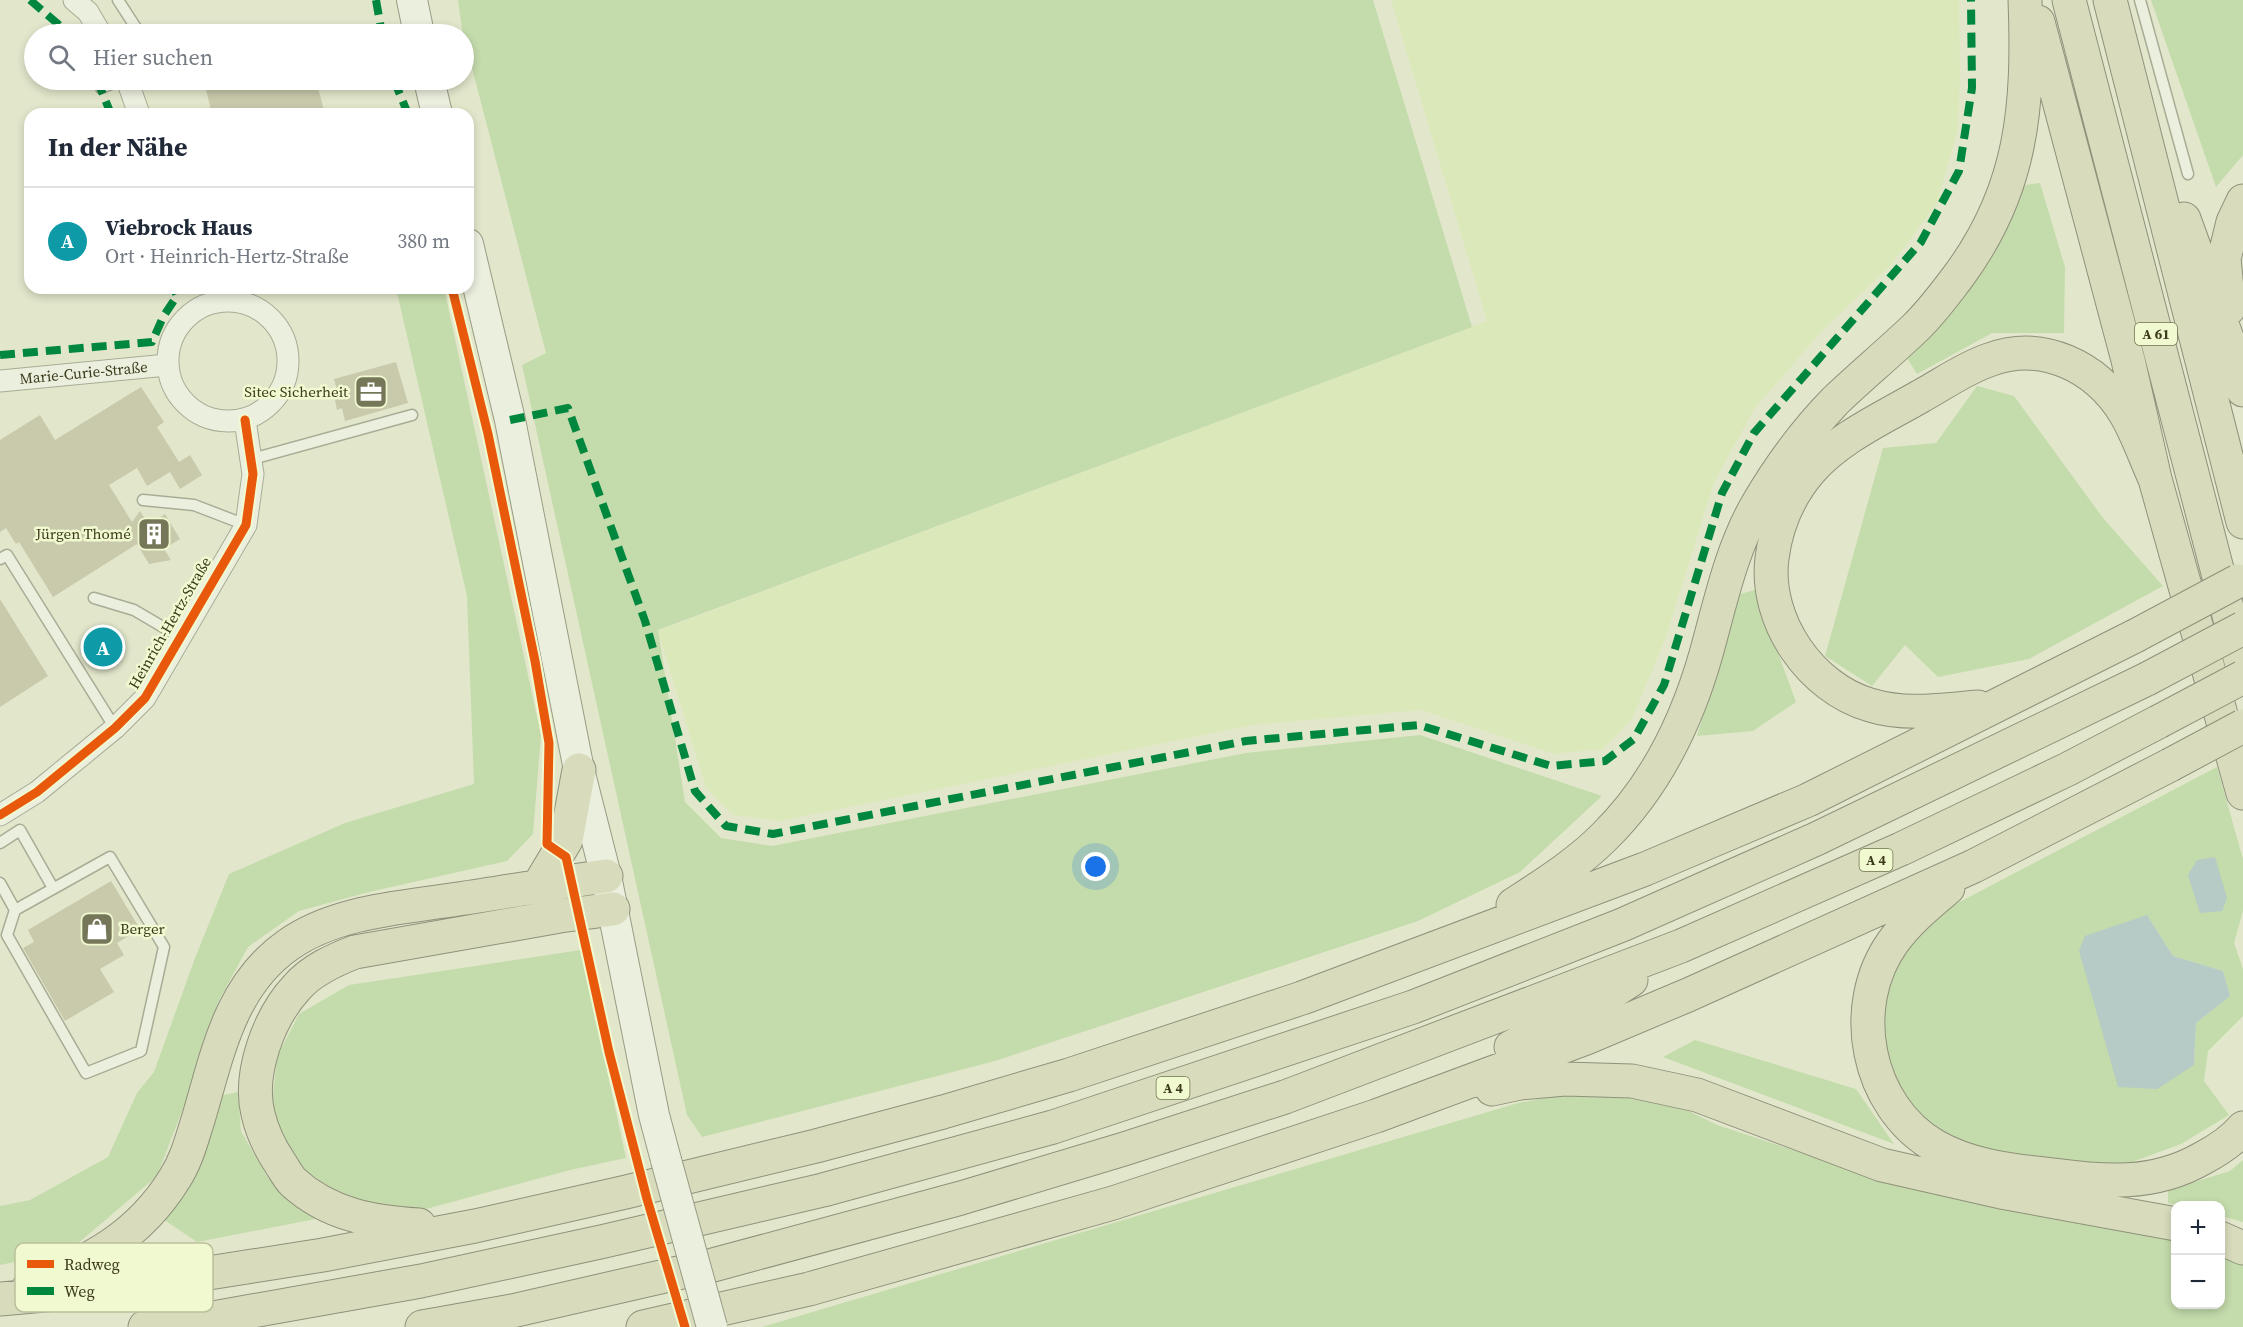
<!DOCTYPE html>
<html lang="de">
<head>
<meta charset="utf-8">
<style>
  body { margin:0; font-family:"Source Serif 4",serif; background:#f6f6f7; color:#1f2937 }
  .controls { position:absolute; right:18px; bottom:18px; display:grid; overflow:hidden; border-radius:12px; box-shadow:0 3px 9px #0003 }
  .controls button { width:54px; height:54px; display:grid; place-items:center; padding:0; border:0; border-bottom:2px solid #e0e1e3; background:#fff; color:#1f2937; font:30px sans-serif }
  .you { position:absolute; left:1096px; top:867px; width:21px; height:21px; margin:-15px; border:4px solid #fff; border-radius:50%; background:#1a73e8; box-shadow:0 0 0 9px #1a73e833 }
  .badge { display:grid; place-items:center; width:39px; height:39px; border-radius:50%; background:#767759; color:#fff; font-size:20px; font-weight:700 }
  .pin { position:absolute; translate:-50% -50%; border:3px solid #fff; box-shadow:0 2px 6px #0006 }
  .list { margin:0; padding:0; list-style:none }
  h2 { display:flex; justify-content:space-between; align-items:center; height:78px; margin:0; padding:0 24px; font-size:26px }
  h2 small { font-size:20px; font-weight:400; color:#747a83 }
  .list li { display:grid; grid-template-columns:39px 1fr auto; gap:18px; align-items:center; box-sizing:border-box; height:108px; padding:0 24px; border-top:2px solid #e0e1e3 }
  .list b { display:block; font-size:22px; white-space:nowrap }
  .list p { margin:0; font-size:20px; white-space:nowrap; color:#747a83 }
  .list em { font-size:20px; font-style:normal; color:#747a83 }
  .icon { flex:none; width:33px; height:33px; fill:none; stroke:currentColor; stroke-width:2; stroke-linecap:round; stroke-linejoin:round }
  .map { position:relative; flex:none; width:2243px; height:1327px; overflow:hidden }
  .search { position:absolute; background:#fff; box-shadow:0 3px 9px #0003; left:24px; top:24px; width:450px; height:66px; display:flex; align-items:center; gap:15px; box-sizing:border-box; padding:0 21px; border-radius:33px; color:#747a83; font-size:22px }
  .panel { position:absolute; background:#fff; box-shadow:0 3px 9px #0003; left:24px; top:108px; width:450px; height:186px; border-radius:18px }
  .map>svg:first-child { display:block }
  .farmland { fill:#dbe9ba }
  .green { fill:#c4dbac; fill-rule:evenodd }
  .water { fill:#b6cac6 }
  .building { fill:#c9c9ac }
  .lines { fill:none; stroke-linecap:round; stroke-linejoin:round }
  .lane-casing { stroke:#a9ac95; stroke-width:13 }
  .street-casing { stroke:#a9ac95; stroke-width:23 }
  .secondary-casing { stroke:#999b84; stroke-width:32 }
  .highway-casing { stroke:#8f917b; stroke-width:35 }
  .lane { stroke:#ebefde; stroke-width:10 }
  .street { stroke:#ebefde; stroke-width:21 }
  .secondary { stroke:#ebefde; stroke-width:30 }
  .highway { stroke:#d8dbbc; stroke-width:33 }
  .secondary-bridge-casing { stroke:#999b84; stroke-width:32; stroke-linecap:butt }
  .highway-bridge-casing { stroke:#8f917b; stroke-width:35; stroke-linecap:butt }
  .secondary-bridge { stroke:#ebefde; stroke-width:30 }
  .highway-bridge { stroke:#d8dbbc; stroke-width:33 }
  .quiet { stroke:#00873e; stroke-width:8; stroke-dasharray:15 8; stroke-linecap:butt }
  .cycleway-casing { stroke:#f1f9d0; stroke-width:13 }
  .cycleway { stroke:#e8590c; stroke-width:9 }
  .labels { text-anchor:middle; stroke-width:5; stroke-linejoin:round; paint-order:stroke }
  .shield { fill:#f1f9d0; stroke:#727451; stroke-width:1.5 }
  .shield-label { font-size:14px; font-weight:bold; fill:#3c3b1b }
  .street-label { font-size:15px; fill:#3c3b1b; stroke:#f1f9d0 }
  .poi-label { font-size:15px; fill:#3c3b1b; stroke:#f1f9d0; text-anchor:end }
  .key { fill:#f1f9d0; stroke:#bbc09a; stroke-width:1.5 }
  .key-label { font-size:16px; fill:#3c3b1b }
</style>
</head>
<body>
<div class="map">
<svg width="2243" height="1327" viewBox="0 0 2243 1327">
  <rect width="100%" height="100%" fill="#e2e7cb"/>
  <!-- farmland -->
  <path class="farmland" d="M1391 0H1959L1960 75 1958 129 1937 203 1892 264 1821 332 1755 408 1714 482 1665 640 1632 719 1603 749 1554 754 1421 710 1253 725 780 821 733 815 706 788 658 631 1487 321Z"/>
  <!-- green -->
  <path class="green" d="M458 0H1373L1472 327 658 630 685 802 721 838 772 846 1246 753 1420 735 1602 796 1520 872 1418 921 995 1061 702 1137 687 1115 522 365 546 353 462 29Z
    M2151 0H2243V155L2216 187Z
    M2040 183 2065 267 2064 333H1992L1917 374 1907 358 1988 261 2025 185Z
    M396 288H444L541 735 533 834 507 861 369 892 299 911 248 947 218 1002 192 1085 157 1176 69 1251 0 1265V1206L30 1200 108 1157 137 1093 154 1072 195 958 229 874 345 823 474 784 467 596Z
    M1977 386 2014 396 2103 518 2163 586 2029 659 1938 677 1905 645 1872 686 1825 656 1883 448 1936 443Z
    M1755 590 1796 702 1753 731 1697 736 1740 594Z
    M2217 767 2243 859V911L2234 943 2243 969V1016L2208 1051 2204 1081 2229 1115 2181 1144 2121 1166 2037 1164 1946 1142 1912 1114 1880 1045 1889 975 1910 928ZM2147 915 2173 956 2223 971 2230 996 2196 1023 2194 1065Z
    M581 950 626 1158 570 1170 411 1213 351 1202 304 1169 282 1139 272 1104 277 1057 299 1014 349 985Z
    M1695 1040 1856 1089 1894 1144 1663 1057Z
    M1583 1091 1673 1103 1717 1125 1883 1180 2175 1233 2176 1304H2220L2221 1248 2243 1257V1327H762L1518 1103Z
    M238 1092 241 1131 268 1178 316 1219 197 1242 163 1219 220 1096Z
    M2243 1160V1222L2221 1216 2220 1206H2178L2168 1203V1190L2230 1171Z"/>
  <!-- water -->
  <path class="water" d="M2215 857 2227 898 2222 911 2200 913 2188 875 2197 860Z
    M2147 915 2173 956 2223 971 2230 996 2196 1023 2194 1065 2157 1089 2118 1087 2079 951 2085 936Z"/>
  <!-- building -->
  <path class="building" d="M247 80H316L325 114H212L206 90Z
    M396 362 408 403 345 421 342 408 337 410 334 395 338 394 334 379Z
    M141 387 164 422 157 427 179 462 190 455 202 475 180 489 170 472 147 486 137 468 109 485 132 522 140 511 149 525 165 514 180 539 164 549 171 560 149 564 137 544 53 597 19 542 16 544 6 528 0 532V440L40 415 55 440Z
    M0 599 48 676 0 707Z
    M108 626 125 652 98 669 82 642Z
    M111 881 140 929 117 943 124 955 100 969 114 992 65 1021 23 948 34 942 28 930Z"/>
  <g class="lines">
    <defs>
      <path id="lane" d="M118 0 140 34
        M2140 0 2188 174
        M130 87 143 80
        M101 88 121 80
        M252 459 412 415
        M143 500 194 505 246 525
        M0 559 7 555 115 728
        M94 598 134 610 180 637
        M0 843 20 830 53 888
        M0 883 15 910 7 935 86 1073 141 1051 164 947 110 857 15 910"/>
      <g id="street">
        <path d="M74 0 88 12 101 34"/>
        <path d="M127 80 139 114"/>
        <circle cx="228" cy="361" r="60"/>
        <path id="s1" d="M0 381 167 365"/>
        <path d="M0 815 37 792 115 728 145 698 246 525 253 474 245 420"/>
      </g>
      <path id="secondary" d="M412 0 419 34
        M429 80 437 114
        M468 244 510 420 579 770 606 876 654 1115 666 1160"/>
      <path id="highway" d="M2069 0 2243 669
        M2110 0 2243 522
        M2038 22 2128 360 2155 479 2243 793
        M2184 219 2235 360 2243 390
        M2229 308 2224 259 2233 222 2243 201
        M1978 707C1942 710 1905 716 1870 705 1811 688 1764 621 1772 558 1776 527 1789 496 1809 472 1838 438 1883 418 1921 396 1943 384 1965 368 1989 360 2042 340 2096 366 2125 413 2137 433 2145 457 2155 479
        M538 887 566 840 579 770
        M1948 888C1928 905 1908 921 1893 942 1847 1006 1866 1106 1935 1146 1968 1165 2006 1170 2044 1174 2101 1181 2151 1188 2203 1158 2218 1150 2232 1141 2243 1128
        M1513 905C1545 884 1577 864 1604 837 1655 787 1687 721 1706 654 1720 604 1731 550 1757 505 1779 467 1804 433 1835 401 1861 376 1889 353 1915 328 1931 313 1944 295 1957 278 2023 190 2029 106 2025 0
        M1511 1047 1597 1002 1631 980
        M1492 1089 1520 1083 1565 1079 1632 1081 1697 1095 1882 1165 2001 1192 2176 1224
        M419 1225C373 1222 329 1215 293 1182 288 1177 284 1169 280 1163 270 1148 262 1131 258 1114 248 1073 269 1017 297 987 312 970 334 960 355 952L560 916 613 909
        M2220 1238 2243 1248
        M29 1287C90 1261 139 1237 175 1178 186 1161 191 1142 197 1123 217 1058 228 987 288 945 336 911 401 908 458 899 507 892 556 883 606 876
        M0 1299 101 1290 323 1255 475 1226 626 1192 816 1146 943 1112 1069 1075 1302 998 1645 869 1808 800 2135 636
        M145 1327 196 1321 421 1281 605 1241 823 1190 1053 1127 1413 1007 1622 925 1816 839 2147 679
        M422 1327 512 1311 713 1265 961 1198 1124 1149 1285 1097 1681 946 1901 849 2068 769 2158 722
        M643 1327 809 1289 1113 1203 1376 1116 1586 1038 1688 995 1974 866 2170 765"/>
    </defs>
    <!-- lane casing -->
    <use href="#lane" class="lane-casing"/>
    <!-- street casing -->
    <use href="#street" class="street-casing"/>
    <!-- secondary casing -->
    <use href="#secondary" class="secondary-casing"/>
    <!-- highway casing -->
    <use href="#highway" class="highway-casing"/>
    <!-- lane -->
    <use href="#lane" class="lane"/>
    <!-- street -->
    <use href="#street" class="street"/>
    <!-- secondary -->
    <use href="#secondary" class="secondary"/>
    <!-- highway -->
    <use href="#highway" class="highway"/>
    <defs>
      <path id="secondary-bridge" d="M666 1160 712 1327"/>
      <path id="highway-bridge" d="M2135 636 2238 581
        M2147 679 2243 628
        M2158 722 2243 677
        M2170 765 2243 726"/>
    </defs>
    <!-- secondary-bridge casing -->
    <use href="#secondary-bridge" class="secondary-bridge-casing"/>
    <!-- highway-bridge casing -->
    <use href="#highway-bridge" class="highway-bridge-casing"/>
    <!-- secondary-bridge -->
    <use href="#secondary-bridge" class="secondary-bridge"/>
    <!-- highway-bridge -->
    <use href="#highway-bridge" class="highway-bridge"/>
    <!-- quiet -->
    <path class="quiet" d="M30 0 58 24 66 34
      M376 0 382 34
      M97 80 111 114
      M394 80 408 114
      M0 355 152 342 163 317 177 296 174 288
      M510 420 568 408 645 621 695 791 726 826 773 834 1246 741 1419 725 1551 766 1605 761 1634 739 1664 685 1722 493 1754 433 1921 242 1959 171 1972 88 1971 0"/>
    <defs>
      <path id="cycleway" d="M452 288 488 434 535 661 549 743 547 844 566 857 609 1052 647 1199 685 1327
        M0 815 37 792 115 728 145 698 246 525 253 474 245 420"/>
    </defs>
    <!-- cycleway casing -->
    <use href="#cycleway" class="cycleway-casing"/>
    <!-- cycleway -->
    <use href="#cycleway" class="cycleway"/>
  </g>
  <!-- icons -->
  <defs>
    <symbol id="office-square" viewBox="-11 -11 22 22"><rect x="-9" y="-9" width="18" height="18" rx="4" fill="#767759" stroke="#f1f9d0"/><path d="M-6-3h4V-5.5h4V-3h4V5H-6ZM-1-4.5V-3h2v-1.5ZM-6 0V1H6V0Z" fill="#fff"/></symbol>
    <symbol id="building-square" viewBox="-11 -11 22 22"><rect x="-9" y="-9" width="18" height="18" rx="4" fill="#767759" stroke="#f1f9d0"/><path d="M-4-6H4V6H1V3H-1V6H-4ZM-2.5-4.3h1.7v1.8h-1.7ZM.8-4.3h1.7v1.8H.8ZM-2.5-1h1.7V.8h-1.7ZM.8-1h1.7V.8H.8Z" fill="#fff"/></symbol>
    <symbol id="shop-square" viewBox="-11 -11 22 22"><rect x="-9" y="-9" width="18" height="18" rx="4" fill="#767759" stroke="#f1f9d0"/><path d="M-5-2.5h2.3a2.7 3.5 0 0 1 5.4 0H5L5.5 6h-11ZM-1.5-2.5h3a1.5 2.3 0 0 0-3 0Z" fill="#fff"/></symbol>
  </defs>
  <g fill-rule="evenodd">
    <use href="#office-square" x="352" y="373" width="38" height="38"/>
    <use href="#building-square" x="135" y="515" width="38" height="38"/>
    <use href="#shop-square" x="78" y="910" width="38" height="38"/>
  </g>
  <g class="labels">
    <!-- shield labels -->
    <g class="shield">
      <rect x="2135" y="323" width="42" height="22" rx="4.5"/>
      <rect x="1859.5" y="849" width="33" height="22" rx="4.5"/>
      <rect x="1156.5" y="1077" width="33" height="22" rx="4.5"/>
    </g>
    <g class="shield-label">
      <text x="2156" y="339">A 61</text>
      <text x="1876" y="865">A 4</text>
      <text x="1173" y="1093">A 4</text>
    </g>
    <!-- street labels -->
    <g class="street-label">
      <text dy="5" stroke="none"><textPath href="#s1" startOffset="84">Marie-Curie-Straße</textPath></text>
      <text transform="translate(170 623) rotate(-60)" y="5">Heinrich-Hertz-Straße</text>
    </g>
    <!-- poi labels -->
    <g class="poi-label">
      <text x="348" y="397">Sitec Sicherheit</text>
      <text x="131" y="539">Jürgen Thomé</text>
      <text x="120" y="934" text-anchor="start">Berger</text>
    </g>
  </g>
  <!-- legend -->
  <rect x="15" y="1243" width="198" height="69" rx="9" class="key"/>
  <rect x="27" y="1260" width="27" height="8" fill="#e8590c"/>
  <rect x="27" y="1287" width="27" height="8" fill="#00873e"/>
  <g class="key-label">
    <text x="64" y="1270">Radweg</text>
    <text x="64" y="1297">Weg</text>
  </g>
</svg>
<div class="controls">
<button>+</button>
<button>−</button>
</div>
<div class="you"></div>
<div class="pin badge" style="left:103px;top:647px;background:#0f9aa8">A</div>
<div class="search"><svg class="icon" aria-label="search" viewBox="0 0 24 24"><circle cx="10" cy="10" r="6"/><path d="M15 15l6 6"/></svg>Hier suchen</div>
<section class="panel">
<h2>In der Nähe<small></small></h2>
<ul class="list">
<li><span class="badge" style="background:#0f9aa8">A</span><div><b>Viebrock Haus</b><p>Ort · Heinrich-Hertz-Straße</p></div><em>380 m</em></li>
</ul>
</section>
</div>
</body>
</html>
